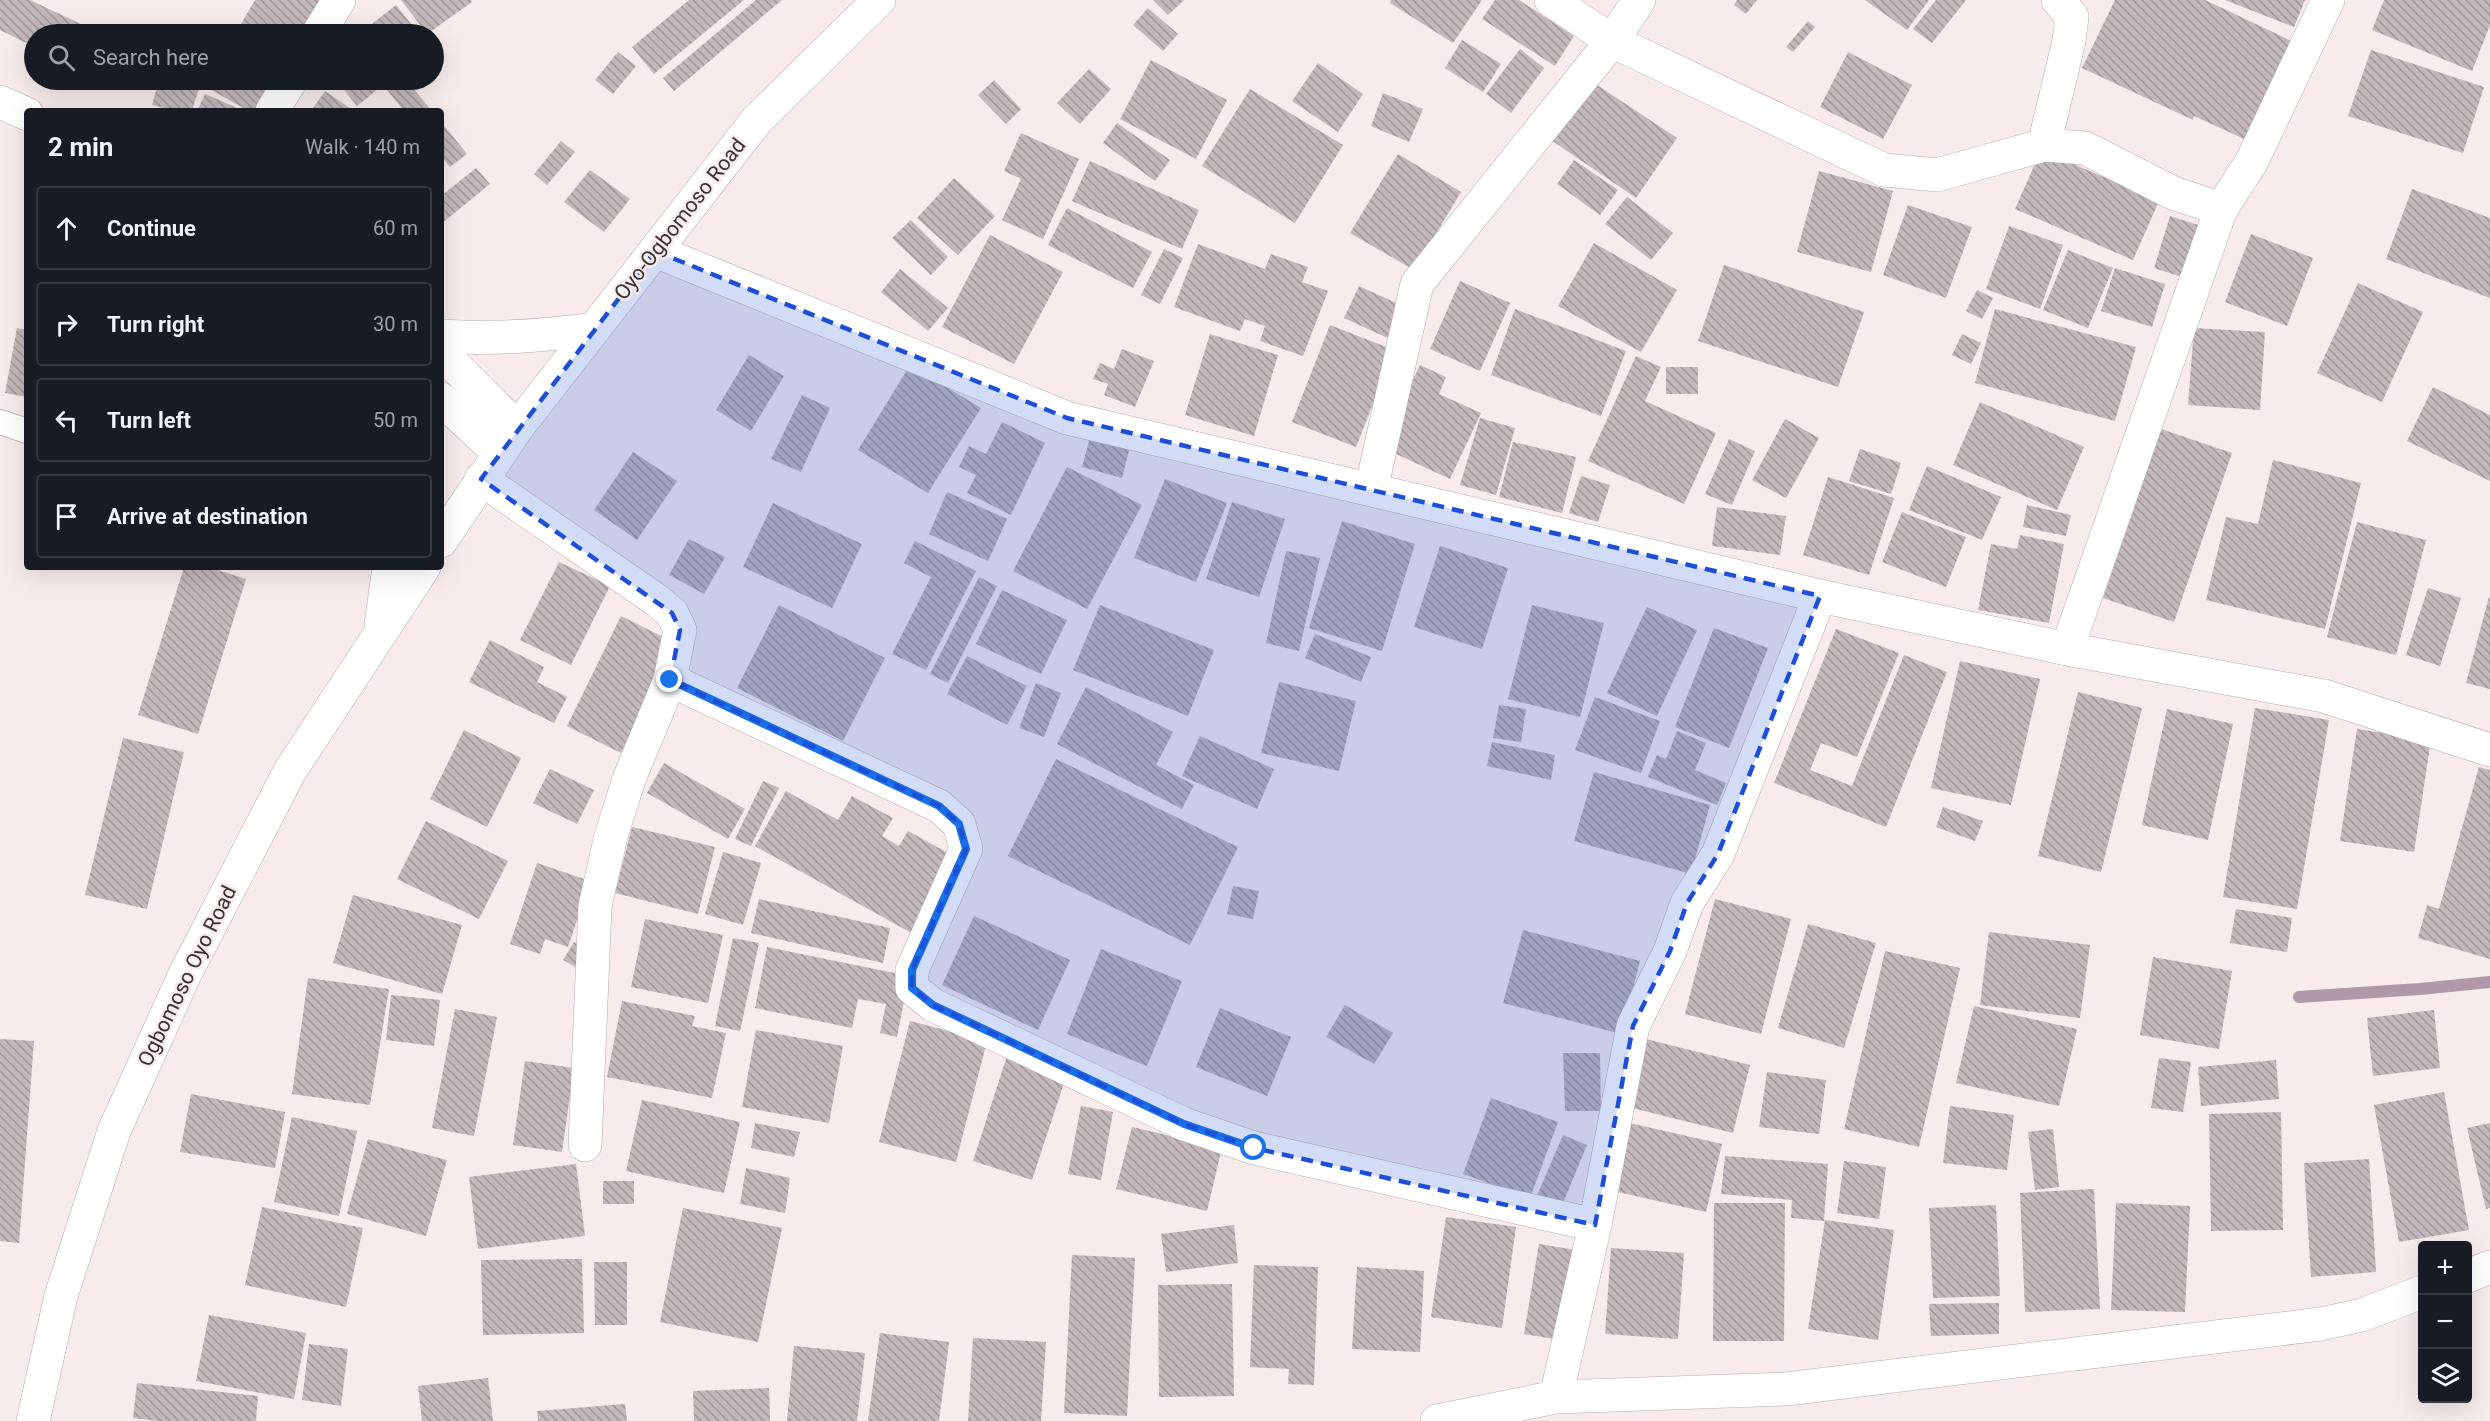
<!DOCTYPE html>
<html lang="en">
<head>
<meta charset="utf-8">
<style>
  body { margin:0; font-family:Roboto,sans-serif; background:#242831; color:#f1f3f6 }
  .controls { position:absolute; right:18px; bottom:18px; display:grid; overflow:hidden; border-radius:6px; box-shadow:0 6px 24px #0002 }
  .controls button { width:54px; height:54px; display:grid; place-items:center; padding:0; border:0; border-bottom:2px solid #363941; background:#171b24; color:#f1f3f6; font:30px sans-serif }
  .stop { position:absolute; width:18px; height:18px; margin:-14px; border:4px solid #1a73e8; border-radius:50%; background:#fff }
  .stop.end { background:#1a73e8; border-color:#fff; box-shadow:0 2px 6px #0008 }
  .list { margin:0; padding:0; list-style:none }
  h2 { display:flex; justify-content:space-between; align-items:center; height:78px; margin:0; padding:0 24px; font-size:26px }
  h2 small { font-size:20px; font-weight:400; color:#9ea1a6 }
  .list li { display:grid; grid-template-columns:39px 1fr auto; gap:18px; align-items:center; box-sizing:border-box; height:84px; margin:0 12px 12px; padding:0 12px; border:2px solid #363941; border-radius:6px }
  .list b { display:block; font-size:22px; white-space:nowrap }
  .list em { font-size:20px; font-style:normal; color:#9ea1a6 }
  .icon { flex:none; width:33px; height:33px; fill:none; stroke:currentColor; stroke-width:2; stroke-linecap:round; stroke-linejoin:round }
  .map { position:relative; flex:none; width:2490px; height:1421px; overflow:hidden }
  .search { position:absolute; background:#171b24; box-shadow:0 6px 24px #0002; left:24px; top:24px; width:420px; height:66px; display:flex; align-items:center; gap:15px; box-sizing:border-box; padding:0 21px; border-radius:33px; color:#9ea1a6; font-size:22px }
  .panel { position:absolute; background:#171b24; box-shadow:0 6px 24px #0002; left:24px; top:108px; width:420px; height:462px; border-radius:6px }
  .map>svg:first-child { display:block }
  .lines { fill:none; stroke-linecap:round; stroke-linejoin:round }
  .stream { stroke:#af98a8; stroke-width:12 }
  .building { fill:url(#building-back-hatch) }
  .service-casing { stroke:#b7acac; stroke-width:26 }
  .minor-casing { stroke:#b7acac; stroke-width:34 }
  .primary-casing { stroke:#b7acac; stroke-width:34 }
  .trunk-casing { stroke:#b7acac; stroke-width:34 }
  .service { stroke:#fff; stroke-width:24 }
  .minor { stroke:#fff; stroke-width:33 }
  .primary { stroke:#fff; stroke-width:33 }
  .trunk { stroke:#fff; stroke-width:33 }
  .route { stroke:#1a73e8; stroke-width:8 }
  .marked { fill:#1d4ed8; fill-opacity:0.2; stroke:#1d4ed8; stroke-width:4.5; stroke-dasharray:12 8; stroke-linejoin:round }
  .labels { text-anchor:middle; stroke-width:5; stroke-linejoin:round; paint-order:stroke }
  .street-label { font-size:21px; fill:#383333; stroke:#f7ebeb }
</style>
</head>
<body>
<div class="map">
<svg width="2490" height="1421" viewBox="0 0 2490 1421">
  <defs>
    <pattern id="building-back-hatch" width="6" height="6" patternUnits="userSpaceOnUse" patternTransform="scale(1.5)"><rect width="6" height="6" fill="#c3b8bb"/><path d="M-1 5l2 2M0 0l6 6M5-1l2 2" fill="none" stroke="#9f9699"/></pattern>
  </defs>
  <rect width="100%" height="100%" fill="#f7ebeb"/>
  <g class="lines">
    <!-- stream -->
    <path class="stream" d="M2299 997 2420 989 2490 982"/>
  </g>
  <!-- building -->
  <path class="building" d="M0 0H30L102 34H34V47L0 30Z
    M255 0H322L301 34H235Z
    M401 0H471L472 2 427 34Z
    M689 0H744L654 74 632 47Z
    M756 0H782L674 91 663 78Z
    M1153 0H1184L1168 15Z
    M1391 0H1482L1453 43 1390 3Z
    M1495 0H1519L1574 36 1555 66 1482 19Z
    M1737 0H1757L1746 14 1734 5Z
    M1865 0H1929L1907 30Z
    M1936 0H1966L1932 43 1913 29Z
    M2115 0H2205L2302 46 2255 144 2194 116 2193 120 2082 68Z
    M2225 0H2305L2294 27Z
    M2384 0H2490V25L2472 71 2372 30Z
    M396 5 419 34H359Z
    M1148 8 1178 34 1163 51 1133 25Z
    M1808 21 1815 27 1793 52 1786 47Z
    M1462 40 1501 64 1483 92 1445 68Z
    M1520 49 1544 68 1511 113 1486 94Z
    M2371 50 2484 87 2463 153 2348 116Z
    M618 52 636 66 613 94 595 80Z
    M1848 52 1912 85 1883 139 1820 107Z
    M1151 60 1227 100 1196 159 1120 119Z
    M1318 63 1363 94 1338 132 1292 101Z
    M1089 69 1111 89 1080 124 1057 103Z
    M159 80H181L200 85 192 111H176L152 105Z
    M208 80H274L256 111H249L204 86Z
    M336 80H406L432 111H404L383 85 357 106Z
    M994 80 1021 109 1006 124 978 95Z
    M1591 81 1677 138 1636 198 1551 140Z
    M1250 89 1343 145 1295 223 1202 166Z
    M325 91 354 111H311Z
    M1383 93 1423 109 1409 142 1371 126Z
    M205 94 244 111H197Z
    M441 122 467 154 450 167 441 156Z
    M1117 123 1170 160 1155 181 1103 143Z
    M1021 133 1079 159 1043 239 1002 220 1021 179 1004 171Z
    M561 141 575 152 547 185 534 174Z
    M2041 150 2159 201 2133 260 2015 209Z
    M1398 154 1461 192 1414 270 1350 233Z
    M1574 160 1618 190 1600 215 1557 184Z
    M1090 161 1199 210 1182 249 1072 201Z
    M476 168 490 184 441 224V196Z
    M590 170 630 199 604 232 564 202Z
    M1819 171 1893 191 1871 272 1797 252Z
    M954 178 995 216 958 255 917 218Z
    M2412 189 2490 218V298L2386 259Z
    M1627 197 1673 233 1651 260 1605 224Z
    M1908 205 1972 227 1946 298 1883 275Z
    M1067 208 1152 252 1133 288 1048 245Z
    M2170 216 2201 226 2185 278 2154 268Z
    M911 220 948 257 931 275 892 238Z
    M2009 226 2063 245 2040 309 1986 289Z
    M2251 234 2313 258 2287 326 2225 302Z
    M990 235 1063 272 1014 364 942 327Z
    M1594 243 1677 290 1641 352 1558 306Z
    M1198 244 1265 269 1271 254 1308 267 1302 282 1328 291 1303 356 1260 341 1265 326 1245 319 1240 331 1174 307Z
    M1164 249 1183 258 1160 304 1141 295Z
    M2068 250 2113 268 2088 328 2043 310Z
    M1724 265 1864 312 1838 387 1698 341Z
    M2115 268 2165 284 2152 327 2101 311Z
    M900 269 948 308 928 331 881 292Z
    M1460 281 1510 303 1480 371 1430 349Z
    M2358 283 2423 312 2382 402 2317 373Z
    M1359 286 1407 308 1392 340 1344 318Z
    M1977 290 1993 298 1982 319 1966 311Z
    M1515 309 1626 351 1601 416 1491 375Z
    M1995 309 2136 347 2115 421 1975 383Z
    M1330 325 1394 350 1356 447 1292 422Z
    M17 328 27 330V397L5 393Z
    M2194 328 2265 332 2260 410 2188 405Z
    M1210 334 1278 355 1254 436 1185 415Z
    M1962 334 1981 343 1971 364 1952 355Z
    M1122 349 1154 361 1135 407 1104 395 1108 384 1093 379 1100 363 1114 369Z
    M749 355 784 376 751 431 716 410Z
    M1636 356 1661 367 1645 401 1716 433 1684 504 1588 461Z
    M910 365 981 408 928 493 858 450Z
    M1420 365 1446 377 1439 394 1481 413 1450 479 1381 447Z
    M1666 367H1698V394H1666Z
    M2433 387 2490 415V481L2407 441Z
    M802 395 830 408 801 472 771 459Z
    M1980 402 2084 447 2057 510 1953 465Z
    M1480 418 1515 428 1496 495 1460 485Z
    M1785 419 1819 438 1786 498 1752 480Z
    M1002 422 1045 443 1011 515 967 493 976 475 959 467 969 446 986 454Z
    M2161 429 2232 453 2174 622 2103 598Z
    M1091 434 1131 443 1122 478 1082 467Z
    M1729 439 1755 451 1732 505 1705 494Z
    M1513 442 1576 457 1562 513 1499 497Z
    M1860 449 1901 463 1891 494 1849 481Z
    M633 452 677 481 637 540 594 510Z
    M2273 460 2361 483 2325 629 2206 600 2226 517 2258 524Z
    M1927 466 2001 497 1982 540 1909 510Z
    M1067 467 1142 505 1087 609 1013 571Z
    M1581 476 1610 485 1598 522 1569 513Z
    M1828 477 1894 498 1869 575 1803 555Z
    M1165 479 1227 503 1196 582 1134 558Z
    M947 492 1007 519 988 561 929 534Z
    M1232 502 1285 519 1259 597 1206 579Z
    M773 503 862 544 832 608 743 567Z
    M2027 505 2071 515 2066 536 2023 527Z
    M1717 507 1786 516 1780 555 1712 546Z
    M1902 512 1966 537 1946 587 1882 562Z
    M1342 521 1415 544 1382 651 1309 628Z
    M2357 522 2426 540 2396 655 2327 637Z
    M2020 535 2064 544 2049 623 1978 610 1991 544 2017 549Z
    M689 539 725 557 704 594 669 575Z
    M915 541 976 571 926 670 892 654 931 577 904 563Z
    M1440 546 1508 568 1482 649 1414 627Z
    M1286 551 1320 558 1299 651 1266 643Z
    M559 562 610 586 571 665 520 640Z
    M184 567H208L246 579 198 734 138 715Z
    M979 577 997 586 948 683 930 674Z
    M2428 588 2461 598 2440 666 2406 655Z
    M1002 590 1067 620 1041 674 976 644Z
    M2489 597 2490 598V689L2466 683Z
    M779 605 885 658 843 741 737 688Z
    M1100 605 1214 650 1188 716 1073 670Z
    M1532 605 1604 623 1580 717 1508 699Z
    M1647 607 1697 630 1657 716 1607 693Z
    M621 616 675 643 621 753 567 726Z
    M1714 628 1768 648 1729 748 1675 727Z
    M1836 629 1899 653 1857 757 1821 743 1810 770 1852 786 1904 655 1947 672 1886 827 1774 783Z
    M1315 634 1371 657 1361 682 1305 658Z
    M490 640 544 667 537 682 567 697 554 723 469 682Z
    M967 656 1027 686 1007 725 947 694Z
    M1960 661 2040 679 2011 805 1931 788Z
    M1279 682 1356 701 1339 771 1261 753Z
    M1036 683 1061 693 1044 737 1019 728Z
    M1086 687 1173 732 1156 765 1194 785 1182 809 1057 744Z
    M2078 692 2142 708 2101 872 2038 856Z
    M1595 697 1660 721 1641 773 1575 750Z
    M1499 705 1526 709 1521 742 1493 738Z
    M2255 708 2329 720 2297 909 2223 897Z
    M2167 709 2233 724 2208 840 2142 825Z
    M2357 729 2431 740 2414 852 2340 841Z
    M464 730 521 758 487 827 430 799Z
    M1677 731 1706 743 1695 770 1726 783 1717 805 1648 777 1657 755 1666 759Z
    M1200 736 1274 769 1257 809 1182 776Z
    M123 738 184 752 147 909 85 895Z
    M1492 742 1555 755 1551 780 1487 766Z
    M1056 759 1238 847 1190 945 1008 856Z
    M664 763 745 809 728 839 647 793Z
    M2479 767 2490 770V959L2418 938 2427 905 2439 909Z
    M550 769 594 790 577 824 533 803Z
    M1594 772 1710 805 1691 874 1574 841Z
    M763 781 779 788 751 846 735 839Z
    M786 791 838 820 852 796 893 818 882 836 899 846 908 831 957 858 915 935 755 846Z
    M1943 807 1983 821 1975 841 1936 827Z
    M426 821 508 861 479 919 397 879Z
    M632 827 715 847 698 914 615 893Z
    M723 852 761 863 743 925 705 914Z
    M537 863 590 881 568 947 545 939 540 954 510 944Z
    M1233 886 1259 891 1253 919 1227 914Z
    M353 895 462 925 442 994 333 963Z
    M759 899 890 928 883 963 751 933Z
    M1715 899 1791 919 1761 1034 1685 1014Z
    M2236 909 2292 918 2287 952 2230 943Z
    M974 916 1070 960 1038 1030 942 985Z
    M645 919 723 935 708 1003 631 987Z
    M1808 924 1876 943 1844 1048 1778 1028Z
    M1523 930 1640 961 1621 1034 1503 1003Z
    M1989 932 2090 945 2080 1018 1980 1005Z
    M733 938 759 943 740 1031 715 1026Z
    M574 942 589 950 579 969 563 960Z
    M767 947 909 976 897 1037 880 1033 886 1004 858 999 852 1028 755 1008Z
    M1101 949 1182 981 1147 1066 1067 1034Z
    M1885 951 1960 968 1919 1147 1844 1129Z
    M2153 957 2232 971 2219 1049 2140 1035Z
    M308 978 389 989 370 1105 292 1094Z
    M391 995 440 1000 434 1046 386 1040Z
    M622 1001 695 1016 692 1026 726 1033 712 1098 607 1077Z
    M1345 1005 1393 1033 1374 1064 1326 1037Z
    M1974 1006 2077 1029 2059 1106 1956 1083Z
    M1220 1008 1291 1037 1267 1096 1196 1067Z
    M455 1009 497 1017 474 1136 432 1128Z
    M2434 1010 2440 1068 2373 1076 2367 1018Z
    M910 1021 987 1041 956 1162 879 1142Z
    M756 1030 843 1046 829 1123 742 1107Z
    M0 1039 34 1041 19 1243 0 1241Z
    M1646 1039 1750 1065 1733 1133 1628 1107Z
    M1563 1053H1600L1601 1111H1565Z
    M1007 1056 1067 1074 1032 1180 973 1161Z
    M2159 1058 2191 1062 2183 1112 2151 1108Z
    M2276 1060 2279 1099 2201 1106 2198 1067Z
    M525 1061 574 1068 562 1152 513 1145Z
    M1767 1072 1826 1080 1819 1134 1759 1127Z
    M2444 1092 2469 1230 2399 1242 2374 1105Z
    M191 1094 285 1112 275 1168 180 1152Z
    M1491 1098 1558 1122 1530 1198 1463 1174Z
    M642 1100 740 1122 724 1193 626 1171Z
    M1081 1106 1113 1112 1101 1180 1068 1174Z
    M1950 1106 2014 1115 2007 1170 1943 1163Z
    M2281 1112 2283 1230 2211 1231 2209 1114Z
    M292 1117 357 1131 339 1216 274 1202Z
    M1625 1122 1722 1144 1706 1212 1609 1190Z
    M755 1123 800 1132 794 1157 751 1148Z
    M2490 1123V1208L2486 1209 2467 1128Z
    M1132 1127 1222 1148 1207 1211 1116 1189Z
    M2053 1129 2059 1187 2035 1190 2028 1132Z
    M1563 1135 1587 1145 1561 1208 1536 1198Z
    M368 1139 447 1160 426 1236 347 1214Z
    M1725 1156 1828 1164 1824 1221 1791 1218 1792 1200 1721 1194Z
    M2369 1159 2376 1272 2311 1277 2304 1163Z
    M1844 1161 1886 1167 1879 1219 1837 1213Z
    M576 1164 585 1236 478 1249 469 1177Z
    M746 1168 790 1178 785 1213 740 1204Z
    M603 1181H634V1204H603Z
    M2094 1189 2100 1309 2025 1312 2020 1193Z
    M1714 1203H1785L1784 1341H1713Z
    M2116 1203 2190 1206 2185 1312 2111 1310Z
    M1996 1205 2000 1296 1933 1298 1929 1208Z
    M262 1207 363 1228 346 1307 245 1285Z
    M683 1208 782 1228 758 1342 660 1322Z
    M1446 1217 1516 1227 1502 1328 1431 1317Z
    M1825 1220 1894 1230 1878 1340 1808 1329Z
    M1234 1225 1238 1263 1166 1272 1161 1234Z
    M1539 1244 1576 1250 1561 1340 1524 1334Z
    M1611 1248 1684 1253 1678 1339 1605 1334Z
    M1072 1255 1135 1258 1127 1416 1064 1413Z
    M582 1259 584 1333 483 1335 481 1260Z
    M594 1262H627V1325H595Z
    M1254 1265 1318 1267 1314 1385 1288 1384 1289 1369 1250 1367Z
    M1357 1267 1424 1271 1420 1352 1352 1349Z
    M1232 1284 1234 1396 1159 1397 1158 1285Z
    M1999 1303V1334L1931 1336 1929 1304Z
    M209 1315 306 1333 294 1399 196 1381Z
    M880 1333 949 1342 939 1421H868Z
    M973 1338 1046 1342 1041 1421H968Z
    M309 1344 348 1349 341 1406 302 1400Z
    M794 1346 865 1353 857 1421H787Z
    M488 1378 493 1421H422L418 1386Z
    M137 1383 258 1396 256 1421H158L133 1418Z
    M769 1388 770 1421H694L693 1391Z
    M625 1404 627 1421H538L537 1411Z"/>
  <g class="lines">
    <defs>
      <path id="service" d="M0 422 27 431"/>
      <path id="minor" d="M1551 0 1612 41 1884 170 1937 175 2044 145 2085 148 2173 193 2221 209
        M318 34 339 0
        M272 111 291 80
        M2044 145 2069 41 2072 17 2058 0
        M655 251 1067 418 1820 596 2067 649 2324 696 2490 750
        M481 479 655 599 672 613 680 630 670 680 629 779 611 836 595 906 585 1145
        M1371 490 1417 284 1612 41 1639 0
        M2067 649 2221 209 2252 161 2328 0
        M670 680 939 806 959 824 966 849 912 970V988L933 1005 1184 1124 1254 1148 1595 1225
        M2468 1276 2490 1267
        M1556 1397 1595 1225 1633 1026 1670 951 1687 903 1718 854 1820 596
        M1437 1421 1556 1397 1786 1389 2321 1324 2362 1315 2422 1292"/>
      <path id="primary" d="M0 102 27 114
        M441 352 517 428
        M441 399 499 453"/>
      <path id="trunk" d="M441 336C493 340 542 336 593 329
        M441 541 517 428 757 120 879 0
        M381 625 389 567
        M33 1421 61 1296 114 1131 185 974 290 771 424 567"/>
    </defs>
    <!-- service casing -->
    <use href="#service" class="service-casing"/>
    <!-- minor casing -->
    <use href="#minor" class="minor-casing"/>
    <!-- primary casing -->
    <use href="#primary" class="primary-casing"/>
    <!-- trunk casing -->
    <use href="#trunk" class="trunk-casing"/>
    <!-- service -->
    <use href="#service" class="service"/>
    <!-- minor -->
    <use href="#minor" class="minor"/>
    <!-- primary -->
    <use href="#primary" class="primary"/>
    <!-- trunk -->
    <use href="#trunk" class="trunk"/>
  </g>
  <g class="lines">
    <!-- route -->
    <path class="route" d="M670 680 939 806 959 824 966 849 912 970V988L933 1005 1184 1124 1254 1148"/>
  </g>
  <!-- marked area -->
  <path class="marked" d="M655 251 1067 418 1820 596 1718 854 1687 903 1670 951 1633 1026 1595 1225 1254 1148 1184 1124 933 1005 912 988V970L966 849 959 824 939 806 670 680 680 630 672 613 481 479Z"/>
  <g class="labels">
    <!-- street labels -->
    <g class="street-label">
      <text transform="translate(680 219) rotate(-52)" y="7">Oyo-Ogbomoso Road</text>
      <text transform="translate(187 976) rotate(-64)" y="7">Ogbomoso Oyo Road</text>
    </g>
  </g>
</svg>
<div class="controls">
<button>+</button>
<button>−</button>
<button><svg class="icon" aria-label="layers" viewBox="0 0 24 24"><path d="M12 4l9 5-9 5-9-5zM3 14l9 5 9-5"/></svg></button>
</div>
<div class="stop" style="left:1254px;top:1148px"></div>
<div class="stop end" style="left:670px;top:680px"></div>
<div class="search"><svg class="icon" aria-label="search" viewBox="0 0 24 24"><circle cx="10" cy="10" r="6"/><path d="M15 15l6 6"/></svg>Search here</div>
<section class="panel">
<h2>2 min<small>Walk · 140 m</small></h2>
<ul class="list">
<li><svg class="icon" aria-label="ahead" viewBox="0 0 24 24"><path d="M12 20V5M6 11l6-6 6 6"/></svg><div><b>Continue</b></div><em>60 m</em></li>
<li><svg class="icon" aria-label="right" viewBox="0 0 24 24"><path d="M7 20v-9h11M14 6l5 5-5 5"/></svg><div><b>Turn right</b></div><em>30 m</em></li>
<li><svg class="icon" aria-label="left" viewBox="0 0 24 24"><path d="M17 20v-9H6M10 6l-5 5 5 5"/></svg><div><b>Turn left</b></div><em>50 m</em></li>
<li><svg class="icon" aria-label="arrive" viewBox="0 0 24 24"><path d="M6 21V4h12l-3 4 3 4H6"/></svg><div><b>Arrive at destination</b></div></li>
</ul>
</section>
</div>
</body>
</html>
